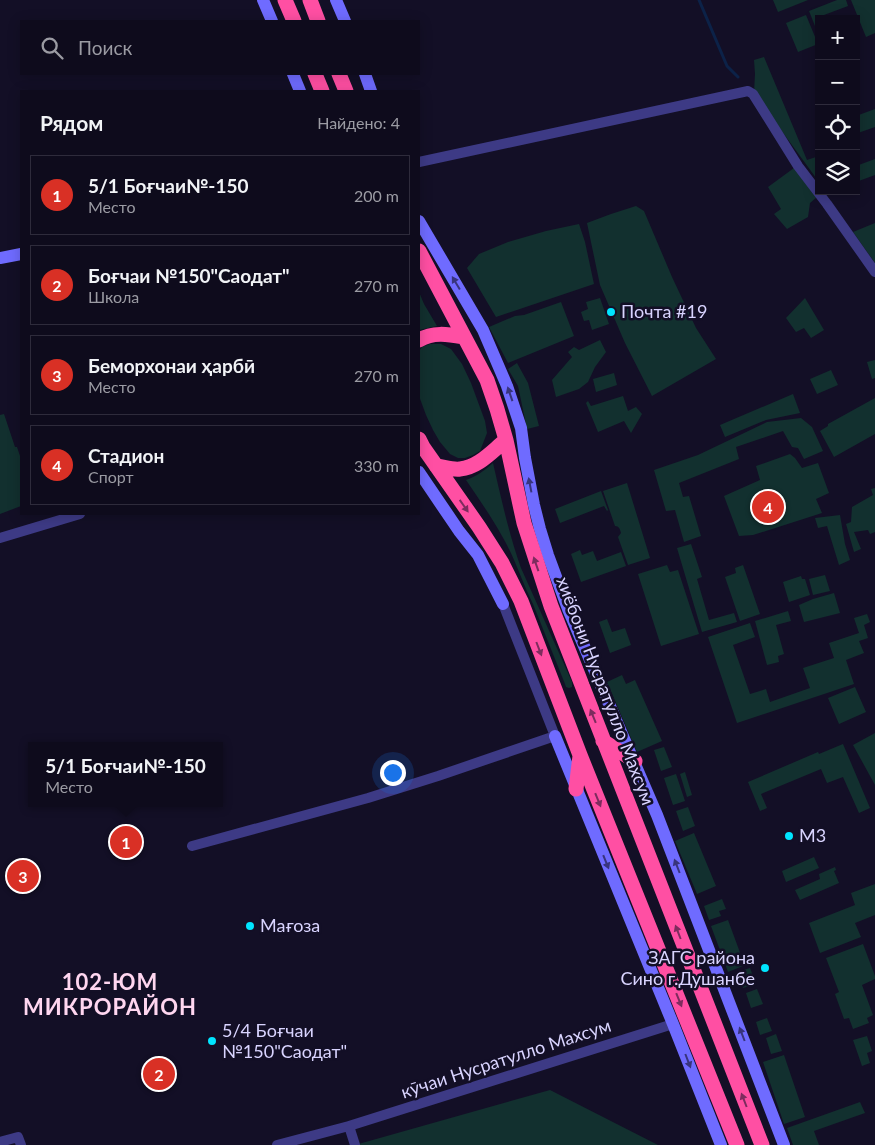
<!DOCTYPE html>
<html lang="ru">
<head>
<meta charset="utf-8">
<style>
  body { margin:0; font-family:Lato,sans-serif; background:#171425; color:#f1f3f6 }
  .controls { position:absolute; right:15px; top:15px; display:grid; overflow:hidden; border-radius:0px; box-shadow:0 2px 12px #0003 }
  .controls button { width:45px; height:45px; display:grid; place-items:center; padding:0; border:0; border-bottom:1px solid #2e2b3b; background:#0e0b1c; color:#f1f3f6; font:25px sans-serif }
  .you { position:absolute; left:392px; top:772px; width:18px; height:18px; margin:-12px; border:4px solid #fff; border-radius:50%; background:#1a73e8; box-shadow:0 0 0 8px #1a73e833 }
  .badge { display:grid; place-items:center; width:32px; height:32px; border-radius:50%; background:#d93025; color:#fff; font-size:16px; font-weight:700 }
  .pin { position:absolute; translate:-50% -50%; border:2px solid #fff; box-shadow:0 1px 5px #0006 }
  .popup { position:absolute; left:28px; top:742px; width:195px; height:65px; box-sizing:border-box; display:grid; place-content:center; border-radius:0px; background:#0e0b1c; filter:drop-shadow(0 1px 4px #0005); font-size:16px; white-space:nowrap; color:#9b9ba3 }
  .popup b { font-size:19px; color:#f1f3f6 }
  .popup::after { content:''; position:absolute; left:50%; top:100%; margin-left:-10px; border:10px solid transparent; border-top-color:#0e0b1c }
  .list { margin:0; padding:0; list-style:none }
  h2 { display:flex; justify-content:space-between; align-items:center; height:65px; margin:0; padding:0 20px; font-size:21px }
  h2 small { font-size:16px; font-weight:400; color:#9b9ba3 }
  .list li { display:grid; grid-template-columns:32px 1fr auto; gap:15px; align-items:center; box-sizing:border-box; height:80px; margin:0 10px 10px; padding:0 10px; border:1px solid #2e2b3b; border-radius:0px }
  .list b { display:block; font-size:19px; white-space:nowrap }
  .list p { margin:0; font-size:16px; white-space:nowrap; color:#9b9ba3 }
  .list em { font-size:16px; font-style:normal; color:#9b9ba3 }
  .icon { flex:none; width:28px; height:28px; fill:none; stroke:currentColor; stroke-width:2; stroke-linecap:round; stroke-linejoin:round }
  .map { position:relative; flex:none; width:875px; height:1145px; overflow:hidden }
  .search { position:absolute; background:#0e0b1c; box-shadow:0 2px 12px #0003; left:20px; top:20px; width:400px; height:55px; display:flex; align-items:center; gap:12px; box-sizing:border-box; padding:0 18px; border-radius:0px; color:#9b9ba3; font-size:19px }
  .panel { position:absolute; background:#0e0b1c; box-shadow:0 2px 12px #0003; left:20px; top:90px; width:400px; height:425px; border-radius:0px }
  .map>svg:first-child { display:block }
  .green { fill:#12302f }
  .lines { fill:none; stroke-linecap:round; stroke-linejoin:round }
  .stream { stroke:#0c2248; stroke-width:3 }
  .street { stroke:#3d3a85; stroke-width:10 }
  .secondary { stroke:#6f6bff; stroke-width:12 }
  .highway { stroke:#ff4fa3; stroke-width:15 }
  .oneway { fill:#38347d }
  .oneway2 { fill:#7d2c5e }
  .poi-dot { fill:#00e5ff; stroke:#130f26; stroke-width:2 }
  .labels { text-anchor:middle; stroke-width:5; stroke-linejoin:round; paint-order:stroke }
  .poi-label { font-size:18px; fill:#d9d4ff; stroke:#130f26; text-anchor:start }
  .street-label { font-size:18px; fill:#d9d4ff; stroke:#130f26 }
  .district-label { font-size:22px; font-weight:bold; letter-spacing:1px; fill:#ffd6f0; stroke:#130f26 }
</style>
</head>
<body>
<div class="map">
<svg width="875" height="1145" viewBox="0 0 875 1145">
  <rect width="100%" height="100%" fill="#130f26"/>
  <!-- green -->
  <path class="green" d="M773 0H808L778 12Z
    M837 0H846L848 6 824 15 825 19H819V36L809 11Z
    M851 0H875V33L866 37Z
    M806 15 818 44 798 52 786 23Z
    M764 57 807 160 819 156V182L754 93 755 74 754 60Z
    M875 109V127L858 133 856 128V116Z
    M875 159V175L856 182V166Z
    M794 168 817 197 810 203 808 217 787 229 774 214 781 209 768 187Z
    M636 206 644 211 672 277 696 328 716 359 652 396 625 343 600 285 587 223 611 214Z
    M875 223V263L853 232Z
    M579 224 585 242 594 284 496 317 467 268 479 254 508 242 546 231Z
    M419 292 424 304 437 326 419 330Z
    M600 298 609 324 592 330 589 320 584 321 581 312 588 309 586 302Z
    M805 298 824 330 811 338 804 328 796 332 786 318Z
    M561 302 574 336 508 363 489 327 515 316 524 315Z
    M600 340 606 352 595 367 588 382 579 389 556 397 552 380 572 357 568 352 574 347 579 350Z
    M430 344H441L451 349 462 364 471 383 485 421 487 433 480 451 473 455 465 458H458L450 454 440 442 433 430 426 415 419 396V351L422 347Z
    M875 360V378L872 379 867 362Z
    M517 363 528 383 539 426 527 429 518 386 508 369Z
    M831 370 838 385 817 394 810 379Z
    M614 373 617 385 596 392 593 379Z
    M793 394 800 413 766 420 725 437 720 425Z
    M623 396 628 411 636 407 642 414 631 433 624 421 598 432 586 403 588 401 591 406Z
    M875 398V434L834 457 820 431 828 426V424Z
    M4 414 15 447H17L21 459V506L0 514V415Z
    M801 418 812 427 823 451 804 459 798 448 792 447 783 431 736 447 739 459 679 483 683 497 689 496 701 536 684 542 675 510 666 511 654 470 698 455 767 422Z
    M790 454 795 458 802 468 818 463 829 493 816 499 822 513 753 535 739 536 724 496 760 480 756 466Z
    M493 463C501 498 509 534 521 568L572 682V687L569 688 566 687 565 684 533 604C522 582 515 558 502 536 491 516 478 498 466 480 477 476 484 471 493 463Z
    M627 483 650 558 628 565 618 537 621 533C620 529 619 526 615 526L603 491Z
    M875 488V532L870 534 868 530 854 532 861 549 854 552 846 524 851 522 852 507 873 495 871 489Z
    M601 491 608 510 607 511 604 506 560 523 555 509Z
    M840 515 845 544 850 560 839 565 827 526 818 528 815 518Z
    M691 544 702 577 697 579 709 620 734 613 737 622 702 632 677 548Z
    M580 550 582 555 593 551 597 561 621 552 626 566 581 582 571 554Z
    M667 565 670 572 678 570 699 634 661 646 638 574Z
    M743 565 760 614 740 621 725 577 736 573 735 568Z
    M825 575 830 591 813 595 809 579Z
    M801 576 802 579H805L810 595 789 602 783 582Z
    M834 593 840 613 804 622 799 605 813 599Z
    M788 611 791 621 776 625 784 654 778 656 779 662 767 665 755 621Z
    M867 614 870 622 864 625 868 638 859 641 864 653 846 660 854 684 737 723 708 637 750 623 755 637 733 645 750 694 766 689 770 702 810 688 803 668 834 658 829 643 859 633 854 618Z
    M607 619 612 632 625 628 631 645 610 653 599 622Z
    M622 675 626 684 635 680 662 741 637 752 607 682Z
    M855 687 866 712 839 724 828 698Z
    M875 733V785L853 745Z
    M843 744 870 808 859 813 843 777 827 783 821 769 761 794 767 808 760 811 748 782 818 752 819 754Z
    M664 747 672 767 661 771 654 750Z
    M685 772 692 795 687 797 680 774Z
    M676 774 685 801 673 805 664 778Z
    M688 807 695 826 683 831 676 811Z
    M694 833 716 886 697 894 675 841Z
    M814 857 819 868 786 882 782 871Z
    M835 867 836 870 834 871 839 883 800 900 795 890 820 879 819 874Z
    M875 884V915L855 923 861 937 820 953 809 923 855 905 851 893Z
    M722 899 726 909 719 911 721 916 709 920 704 906Z
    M728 920 742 958 750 955 753 962 728 972 711 926Z
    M863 944 875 976V979L862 985 873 1015 867 1018 869 1023 853 1029 849 1018 844 1019 835 994 839 992 826 958Z
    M750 968 756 984 743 988 737 972Z
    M757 989 763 1004 751 1008 746 993Z
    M767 1018 772 1031 760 1035 756 1022Z
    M776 1034 782 1051 771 1054 766 1038Z
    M867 1036 872 1051 867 1053 870 1063 862 1066 853 1040Z
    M784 1055 805 1117 784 1124 763 1062Z
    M550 1090 658 1145H355Z
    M860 1102 865 1113 814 1131 819 1145H793L787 1128Z"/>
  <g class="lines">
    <!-- stream -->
    <path class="stream" d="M699 0 727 66 738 77"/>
    <!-- street -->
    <path class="street" d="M419 162 748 91 753 94 798 166 827 204 875 272
      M0 538 80 514
      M192 846 368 798 438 776 555 736 503 604
      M349 1126 355 1145
      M0 1142 18 1137 21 1145
      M277 1145 349 1126 673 1024"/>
    <!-- secondary -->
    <path class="secondary" d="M263 0 272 21
      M336 0 345 21
      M293 74 300 91
      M365 74 371 91
      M419 221 483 330 507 386 521 428 525 458 534 505 540 529 548 555 568 609 657 815 784 1145
      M0 258 21 254
      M419 472 459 531 478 555 503 604
      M555 736 673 1024 721 1145"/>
    <!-- highway -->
    <path class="highway" d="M285 0 294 21
      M310 0 318 21
      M315 74 322 91
      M339 74 346 91
      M419 251 487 380 497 409 506 440 524 523 551 606 762 1145
      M419 340C433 332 447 334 463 337
      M419 439 423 447 479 527 502 563 521 601 580 755 737 1145
      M436 466C444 467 453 470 460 469 479 467 492 451 506 440
      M603 741 635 761
      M576 789 580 756"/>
  </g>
  <!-- one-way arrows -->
  <defs><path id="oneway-solid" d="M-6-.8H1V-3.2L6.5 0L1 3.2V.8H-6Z" transform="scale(1.25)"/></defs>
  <g class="oneway">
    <use href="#oneway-solid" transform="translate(456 283) rotate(-121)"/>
    <use href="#oneway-solid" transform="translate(510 394) rotate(-109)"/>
    <use href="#oneway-solid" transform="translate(530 485) rotate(-101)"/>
    <use href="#oneway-solid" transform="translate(606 862) rotate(68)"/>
    <use href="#oneway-solid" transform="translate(677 866) rotate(-111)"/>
    <use href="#oneway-solid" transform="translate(742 1034) rotate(-111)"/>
    <use href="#oneway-solid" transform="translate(688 1061) rotate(69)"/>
  </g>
  <g class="oneway2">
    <use href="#oneway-solid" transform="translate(464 506) rotate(55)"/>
    <use href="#oneway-solid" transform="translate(536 564) rotate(-109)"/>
    <use href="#oneway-solid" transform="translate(539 649) rotate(69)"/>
    <use href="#oneway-solid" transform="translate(593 716) rotate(-112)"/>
    <use href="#oneway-solid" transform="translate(598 800) rotate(68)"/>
    <use href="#oneway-solid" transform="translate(678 932) rotate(-111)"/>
    <use href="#oneway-solid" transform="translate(679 1000) rotate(68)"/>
    <use href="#oneway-solid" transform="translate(744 1100) rotate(-111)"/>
  </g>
  <!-- markers -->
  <g class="poi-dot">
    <circle cx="611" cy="312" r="5"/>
    <circle cx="789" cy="836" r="5"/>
    <circle cx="250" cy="926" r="5"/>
    <circle cx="765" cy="968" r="5"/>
    <circle cx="212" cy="1041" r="5"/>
  </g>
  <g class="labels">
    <!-- poi labels -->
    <g class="poi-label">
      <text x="621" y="318">Почта #19</text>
      <text x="799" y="842">M3</text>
      <text x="260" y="932">Мағоза</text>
      <text x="755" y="964" text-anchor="end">ЗАГС района<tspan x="755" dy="21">Сино г.Душанбе</tspan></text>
      <text x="222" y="1037">5/4 Боғчаи<tspan x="222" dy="21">№150"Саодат"</tspan></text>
    </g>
    <!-- street labels -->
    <g class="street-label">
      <text transform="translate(605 691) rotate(69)" y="6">хиёбони Нусратулло Махсум</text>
      <text transform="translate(506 1059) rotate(-18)" y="6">кӯчаи Нусратулло Махсум</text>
    </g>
    <!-- district labels -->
    <g class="district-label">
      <text x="110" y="990">102-ЮМ<tspan x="110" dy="25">МИКРОРАЙОН</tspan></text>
    </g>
  </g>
</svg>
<div class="controls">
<button>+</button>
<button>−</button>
<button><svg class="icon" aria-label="locate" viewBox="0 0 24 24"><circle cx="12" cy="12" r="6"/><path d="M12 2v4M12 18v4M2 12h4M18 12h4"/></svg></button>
<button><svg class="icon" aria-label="layers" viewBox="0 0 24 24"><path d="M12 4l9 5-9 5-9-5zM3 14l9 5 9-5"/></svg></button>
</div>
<div class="you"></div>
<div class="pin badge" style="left:126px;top:842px">1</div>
<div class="popup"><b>5/1 Боғчаи№-150</b>Место</div>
<div class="pin badge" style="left:159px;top:1074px">2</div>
<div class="pin badge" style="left:23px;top:876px">3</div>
<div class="pin badge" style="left:768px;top:507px">4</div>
<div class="search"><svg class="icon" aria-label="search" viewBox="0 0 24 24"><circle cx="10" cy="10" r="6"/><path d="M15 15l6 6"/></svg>Поиск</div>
<section class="panel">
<h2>Рядом<small>Найдено: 4</small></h2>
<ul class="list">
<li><span class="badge">1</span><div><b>5/1 Боғчаи№-150</b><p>Место</p></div><em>200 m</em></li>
<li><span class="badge">2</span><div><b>Боғчаи №150&quot;Саодат&quot;</b><p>Школа</p></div><em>270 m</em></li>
<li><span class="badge">3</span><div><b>Беморхонаи ҳарбӣ</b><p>Место</p></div><em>270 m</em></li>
<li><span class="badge">4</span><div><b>Стадион</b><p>Спорт</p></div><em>330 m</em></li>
</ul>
</section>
</div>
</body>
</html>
